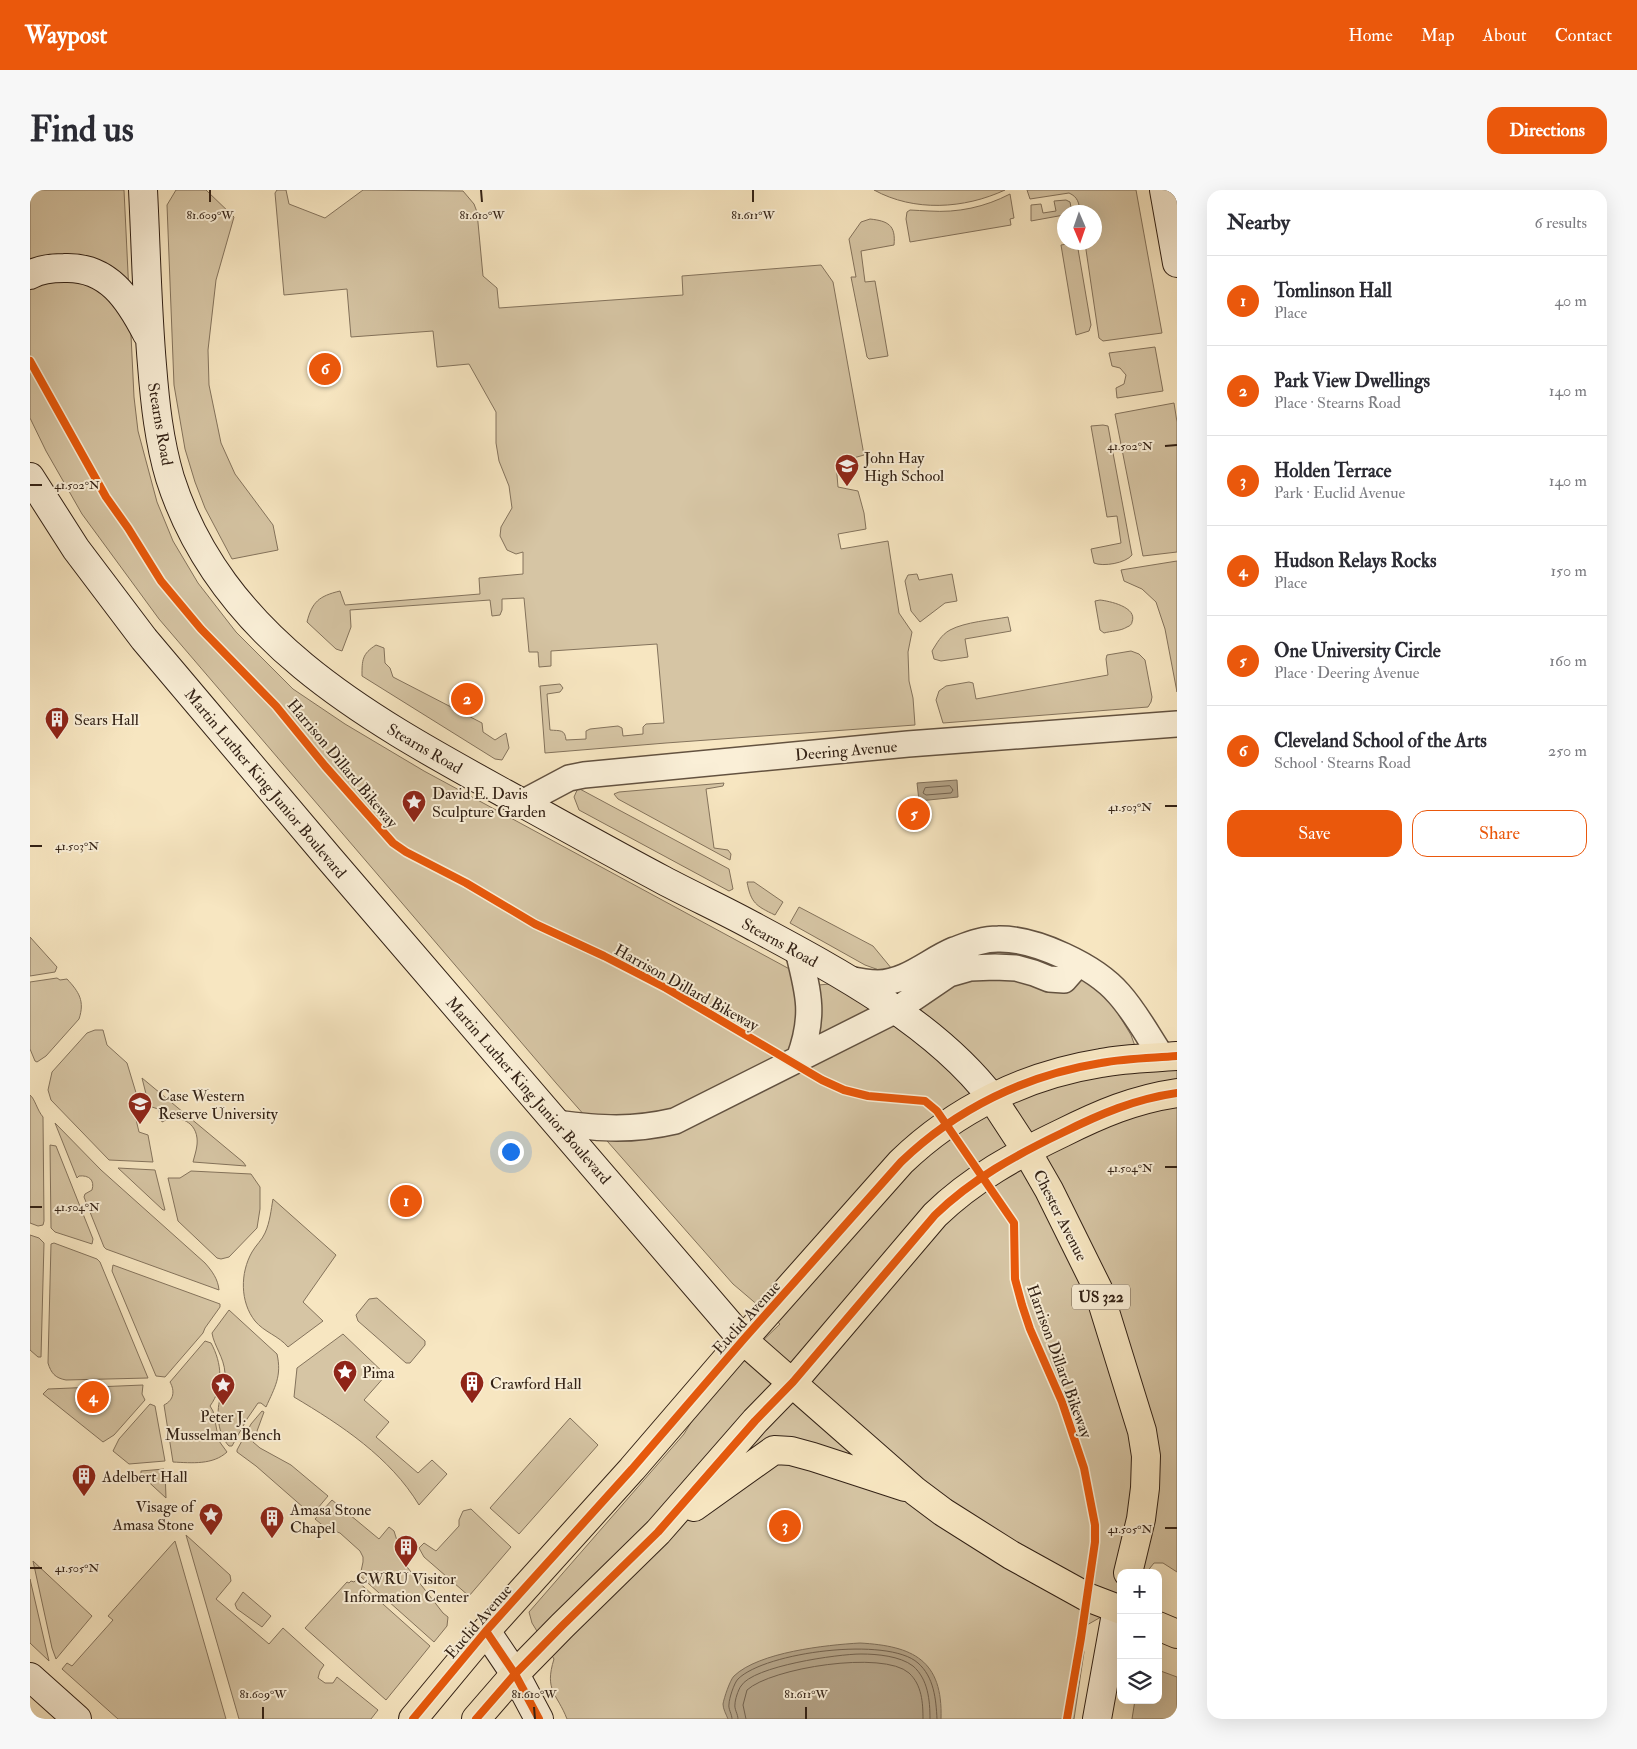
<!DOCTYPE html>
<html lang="en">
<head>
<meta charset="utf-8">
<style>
  body { margin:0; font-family:"IM FELL Double Pica",serif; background:#f7f7f7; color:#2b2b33 }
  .controls { position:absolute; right:15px; bottom:15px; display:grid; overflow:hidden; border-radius:10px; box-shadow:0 5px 20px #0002 }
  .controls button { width:45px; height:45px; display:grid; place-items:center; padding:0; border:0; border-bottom:1px solid #e1e1e2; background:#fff; color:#2b2b33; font:25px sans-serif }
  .compass { position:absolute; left:1027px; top:15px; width:45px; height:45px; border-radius:50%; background:#fff; box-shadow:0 5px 20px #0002; rotate:178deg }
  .you { position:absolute; left:480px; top:961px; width:18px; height:18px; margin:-12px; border:4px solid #fff; border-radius:50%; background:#1a73e8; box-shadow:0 0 0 8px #1a73e833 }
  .badge { display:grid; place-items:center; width:32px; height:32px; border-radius:50%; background:#ea580c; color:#fff; font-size:16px; font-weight:700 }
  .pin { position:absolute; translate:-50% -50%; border:2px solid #fff; box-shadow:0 1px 5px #0006 }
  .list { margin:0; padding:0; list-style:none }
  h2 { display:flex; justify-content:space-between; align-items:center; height:65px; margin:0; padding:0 20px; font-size:21px }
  h2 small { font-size:16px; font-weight:400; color:#7c7c81 }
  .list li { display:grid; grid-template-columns:32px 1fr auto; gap:15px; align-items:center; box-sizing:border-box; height:90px; padding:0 20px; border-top:1px solid #e1e1e2 }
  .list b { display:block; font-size:19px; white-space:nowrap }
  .list p { margin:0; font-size:16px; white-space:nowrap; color:#7c7c81 }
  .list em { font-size:16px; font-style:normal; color:#7c7c81 }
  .actions { display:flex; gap:10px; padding:15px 20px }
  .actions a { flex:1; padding:11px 0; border:1px solid #ea580c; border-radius:15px; text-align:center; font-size:18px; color:#ea580c }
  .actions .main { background:#ea580c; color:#fff }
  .icon { flex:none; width:28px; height:28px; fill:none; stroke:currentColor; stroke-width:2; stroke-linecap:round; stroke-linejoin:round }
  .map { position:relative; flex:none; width:1147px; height:1529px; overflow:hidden; border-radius:15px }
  header { display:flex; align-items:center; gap:30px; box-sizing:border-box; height:70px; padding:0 25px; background:#ea580c; color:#fff }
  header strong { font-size:24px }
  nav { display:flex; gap:28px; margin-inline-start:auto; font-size:18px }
  .intro { display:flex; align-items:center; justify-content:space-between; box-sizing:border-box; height:120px; padding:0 30px }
  h1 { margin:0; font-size:35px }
  .button { padding:12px 22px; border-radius:15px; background:#ea580c; color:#fff; font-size:18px; font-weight:700 }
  main { display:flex; gap:30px; padding:0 30px }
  aside { flex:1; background:#fff; border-radius:15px; box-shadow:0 5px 20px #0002 }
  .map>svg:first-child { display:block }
  .green { fill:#d6c5a4; stroke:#84735c }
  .water { fill:#b4a387; stroke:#806f59 }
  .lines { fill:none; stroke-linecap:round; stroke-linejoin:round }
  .shore { stroke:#73624e; stroke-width:1 }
  .street-casing { stroke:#635240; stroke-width:28 }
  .secondary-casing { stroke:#322115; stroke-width:30 }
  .primary-casing { stroke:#322115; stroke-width:30 }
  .street { stroke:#faefd7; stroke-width:25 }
  .secondary { stroke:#faefd7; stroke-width:28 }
  .primary { stroke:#f7e6c1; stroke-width:28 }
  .cycleway-casing { stroke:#faefd7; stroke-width:11 }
  .cycleway { stroke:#e8590c; stroke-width:8 }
  .ticks { fill:none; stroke:#322115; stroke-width:2 }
  .labels { text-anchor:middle; stroke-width:4; stroke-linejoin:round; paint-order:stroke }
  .shield { fill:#faefd7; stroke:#6e5f4f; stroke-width:1 }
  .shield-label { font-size:15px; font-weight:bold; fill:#322115 }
  .street-label { font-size:16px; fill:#322115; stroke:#faefd7 }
  .poi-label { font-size:16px; fill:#322115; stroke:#faefd7; text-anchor:start }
  .ticks-label { font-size:12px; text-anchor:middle; fill:#322115; stroke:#faefd7; stroke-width:4; stroke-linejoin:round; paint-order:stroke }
</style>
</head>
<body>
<header>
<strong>Waypost</strong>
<nav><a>Home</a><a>Map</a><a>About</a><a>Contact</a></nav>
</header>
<div class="intro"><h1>Find us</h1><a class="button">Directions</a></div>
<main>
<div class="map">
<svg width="1147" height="1529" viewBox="0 0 1147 1529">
  <rect width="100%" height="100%" fill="#f7e6c1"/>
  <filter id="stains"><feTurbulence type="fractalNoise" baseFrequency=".004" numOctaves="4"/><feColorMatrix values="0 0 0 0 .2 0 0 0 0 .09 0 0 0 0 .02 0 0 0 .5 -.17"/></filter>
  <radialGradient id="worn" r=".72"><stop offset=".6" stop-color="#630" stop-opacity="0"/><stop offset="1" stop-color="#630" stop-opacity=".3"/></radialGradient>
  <!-- green -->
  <path class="green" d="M0 0H94L104 207 108 241 127 312 143 351 168 393 206 442 263 499 315 534 394 581 789 795 901 784 969 765 999 766 1017 770 1049 787 1071 802 1084 817 1101 845 1114 881 1147 878V1382L1133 1373H1124L1116 1383H1091V1414L1087 1418 1048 1440 1054 1462 1044 1529H537C527 1503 514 1501 524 1469L502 1433 499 1422 654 1244 674 1211 694 1188 750 1134 703 1094 526 893 129 429 52 324 16 261 0 228Z
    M146 0H176L204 27 186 90 178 160 179 195 191 253 205 284 243 335 248 360 202 369 175 318 165 292 155 259 144 195 137 15Z
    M247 0H256L259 14 295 28 333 0 433 1 444 14 447 22 453 86 467 98 469 118 653 105 652 86 791 75 803 92 834 265 806 273 808 297 828 301 834 323 836 339 808 344 811 359 858 351 869 423 882 442 878 462 879 491 883 508 885 535 636 553 515 563 510 496 530 494 533 498 530 502 517 504 520 540C530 541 535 539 536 550L556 549V541L560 539 588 536 592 538 593 546 613 544V537L616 534 634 533 627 454 521 461V476L509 477 508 462H499L494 408 472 409V420L470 425 462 426 460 410 320 420 321 437 312 461 306 459 277 432C282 412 289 406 310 401L315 415 450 404 449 388 493 384V362L486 364 477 360 470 346 471 337 482 318 479 296 469 271 466 253V222L439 174 407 177 403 141 321 147 317 99 254 105 245 3Z
    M844 0H975C934 19 884 22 844 0Z
    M997 0H1106L1132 143 1073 151 1069 148 1055 53 1064 52V22H1050C1049 13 1048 7 1039 3L1000 9Z
    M980 4 984 28 980 29 981 35 880 52 876 29 877 22 880 20C886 20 893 21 899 21 928 23 955 17 980 4Z
    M1036 10 1040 12 1042 22H1034V31V25L1001 31V15L1011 14 1013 23 1026 21 1024 11Z
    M840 29C858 31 866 35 864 55L831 61 835 92 845 91 858 166 839 169 837 167 821 87H826L819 49 831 32Z
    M1037 53H1047L1061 135 1059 141 1046 145 1031 55 1037 54Z
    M1125 157 1133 201 1087 208 1086 198 1094 194 1096 185 1090 178 1082 176 1079 163Z
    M1144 213 1147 232V362L1113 366 1085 224Z
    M1073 235 1078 236 1102 365C1096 373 1073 377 1064 373L1061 359 1091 353 1087 326 1077 327 1061 236Z
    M1147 371V502L1135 439 1126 412 1112 399 1094 391 1091 380Z
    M887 384 889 390 922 384 927 411 915 413 890 432 881 421 875 391 878 385Z
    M1070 410C1079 411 1108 417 1102 432 1102 434 1100 436 1097 437 1091 441 1081 441 1074 443L1070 440 1065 411Z
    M978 427 981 441 935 449 938 467 911 471 904 469 902 461C907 453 911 445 920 440 935 432 961 430 978 427Z
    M346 455 354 458 355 473 360 478 363 487 452 533 453 542 465 550 476 543 479 558 472 570 465 569 332 486C332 470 332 464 346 455Z
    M1101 461 1109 464 1115 470 1122 507 1121 512 1118 517 913 533 906 510 909 501 916 496 939 492 943 493 946 509 1078 485 1076 469 1077 465Z
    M694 593 693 596 676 599 684 658 698 660 701 664 700 670 588 609 584 604 589 602Z
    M548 598 699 679 703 699 699 701 549 620 544 607Z
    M717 692H724L753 712 745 725C726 716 721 713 717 692Z
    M769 717 843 756 862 779 849 780 835 775 760 733Z
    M0 747 27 777 25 782 0 786Z
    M27 788 30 790 37 789C49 802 55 811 49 829L16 866 7 872 5 871 0 859V792Z
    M65 840H73L77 855 97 873 110 916 104 921 109 942 118 945 123 972 79 970 21 910 18 900 22 882 57 843Z
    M112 888 213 972 216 976 163 972C165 964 168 956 167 948 165 930 146 924 132 932L128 919 119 916Z
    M0 905C5 909 7 920 13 927L14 1031 13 1035 8 1036 0 1033Z
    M25 933 71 980 175 1073C182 1081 188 1089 189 1100L76 1059 74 1057 54 1007 55 1004 62 1000C65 990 59 985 49 986L47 988Z
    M20 955 26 956 63 1049 62 1054 25 1042 21 1038Z
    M88 978 125 980 135 1020H133Z
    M161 981 221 984 230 997V1019L227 1038 199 1067 191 1069 187 1068 148 1031 138 988H150Z
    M243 1009 306 1065 273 1112 293 1131 258 1157C249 1146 234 1142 225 1131 210 1112 210 1083 222 1062 226 1055 232 1050 235 1043 240 1032 241 1020 243 1009Z
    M0 1045 9 1048 14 1053 11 1167H8L0 1160Z
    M24 1053 67 1069 70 1072 118 1188 36 1190C25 1188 21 1183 18 1173L21 1054Z
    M83 1075 190 1114V1117L175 1138 173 1143 135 1187 126 1186 82 1081Z
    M347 1108 395 1151V1155L380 1173H376L328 1131 326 1125 339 1109Z
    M199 1120 247 1164C252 1186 245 1197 236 1217L231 1213H228L217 1229 202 1256H199C188 1245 186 1223 190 1209 192 1200 196 1193 195 1183 194 1167 184 1156 182 1143Z
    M313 1144 356 1185 334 1210 359 1232 346 1247 388 1283 402 1270 417 1284 389 1315C360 1267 311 1235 264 1207L267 1178Z
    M175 1151 181 1153C192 1173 194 1197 180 1216L183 1221 189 1251 197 1262C183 1275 162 1273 143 1272L134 1215C144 1210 145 1201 140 1192Z
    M113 1195 112 1204 115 1210 84 1245 73 1252 13 1204 18 1199Z
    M120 1214 125 1216 135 1271 99 1274 83 1261 89 1249Z
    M232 1221 234 1222 223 1252 230 1258 261 1275 298 1306 282 1325 226 1276 207 1262V1260L221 1234Z
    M540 1228 568 1255 489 1344 460 1318Z
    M134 1279 135 1281 136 1308 111 1285V1281Z
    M302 1310 349 1349 359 1337 364 1341 374 1373 413 1423 418 1427 417 1436 404 1452 330 1386 333 1372V1367L330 1361 310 1343 296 1338 285 1329Z
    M441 1319 481 1357 439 1406 394 1367 389 1358 394 1353 406 1361 429 1336V1330L433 1321Z
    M156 1345 200 1385 201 1391 186 1409 239 1454 253 1438 294 1475 290 1481 288 1488 295 1493H303L307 1487 348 1520 341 1529H209Z
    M145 1351 196 1529H88L32 1479 37 1473 42 1476 83 1430 78 1426Z
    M3 1371 62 1426 26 1469 22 1458Z
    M0 1389 19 1471 0 1453Z
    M326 1390 400 1456 356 1510 275 1438 317 1392 319 1393 321 1391 324 1392Z
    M213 1402 241 1426 232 1437 207 1419 205 1414Z
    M1128 1480 1147 1487V1529H1102L1105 1510H1128Z"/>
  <!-- water -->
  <path class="water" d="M927 590 928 607 889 611 887 593Z
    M830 1453C883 1456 913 1470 911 1529H698C696 1524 693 1519 693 1514 694 1508 700 1490 704 1486 729 1462 796 1455 830 1453Z"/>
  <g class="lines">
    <!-- shore -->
    <path class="shore" d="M920 596 923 600 921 603 896 605 893 603 895 598Z
      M702 1529C702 1524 698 1519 699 1514 699 1509 704 1493 708 1489 735 1462 858 1446 888 1473 904 1487 906 1509 907 1529
      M708 1529C708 1524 704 1519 705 1514 705 1510 708 1500 711 1496 723 1476 808 1464 831 1464 847 1464 870 1466 883 1476 898 1489 900 1510 900 1529
      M716 1529 713 1515 717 1500C741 1478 853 1460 879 1483 892 1495 893 1513 893 1529"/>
    <defs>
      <path id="street" d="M492 613 539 588 554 585 878 554 1147 534
        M768 761C779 804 785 826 769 869
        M818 789C827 791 838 793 848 793 877 792 898 771 924 760 938 755 952 749 968 749 1005 748 1065 776 1089 804 1106 823 1118 846 1132 867
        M527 933C571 939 602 941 645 931L866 820 919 784 940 778 965 777 986 778 1004 783 1019 789 1034 790 1048 774"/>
      <path id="secondary" d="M113 0C116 58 117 117 122 175 125 213 129 251 140 288 191 448 336 527 474 603 527 632 580 662 633 690 663 706 694 720 723 736 805 780 905 833 962 908
        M1134 0 1147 73
        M0 85C10 79 23 78 34 78 78 76 99 109 117 144
        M0 287 46 359 114 449 299 668 713 1150
        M456 1441 485 1484 509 1529
        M0 1487 47 1529
        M1067 1529 1087 1418"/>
      <path id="primary" d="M962 908 996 960 1019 1000 1068 1099 1112 1241 1116 1266 1115 1298 1111 1329 1098 1383
        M713 1150 885 1301 913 1322 981 1365 1057 1407 1091 1420
        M664 1317 744 1260 761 1261 783 1267 875 1297
        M1128 1436 1147 1444
        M383 1529 456 1441 602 1279 713 1150 871 972C926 919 996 885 1071 873 1096 868 1122 868 1147 866
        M446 1529 485 1484 532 1436 628 1342 725 1231 763 1192 905 1025C942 989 986 965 1032 943 1070 924 1105 909 1147 903"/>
    </defs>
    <!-- street casing -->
    <use href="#street" class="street-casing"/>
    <!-- secondary casing -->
    <use href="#secondary" class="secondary-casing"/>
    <!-- primary casing -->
    <use href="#primary" class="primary-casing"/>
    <!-- street -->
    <use href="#street" class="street"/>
    <!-- secondary -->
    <use href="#secondary" class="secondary"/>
    <!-- primary -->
    <use href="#primary" class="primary"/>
    <defs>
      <path id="cycleway" d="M0 171 76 307 98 338 131 391 171 439 246 516 295 576 363 653 376 662 436 693 505 734 574 766 636 798 792 890 814 900 838 906 895 911 907 921 984 1033 985 1089 992 1115 1000 1139 1032 1212 1054 1278 1065 1335V1352L1051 1448 1037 1529
        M456 1441 485 1484 509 1529
        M383 1529 456 1441 602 1279 713 1150 871 972C926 919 996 885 1071 873 1096 868 1122 868 1147 866
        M446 1529 485 1484 532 1436 628 1342 725 1231 763 1192 905 1025C942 989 986 965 1032 943 1070 924 1105 909 1147 903"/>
    </defs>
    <!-- cycleway casing -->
    <use href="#cycleway" class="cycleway-casing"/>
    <!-- cycleway -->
    <use href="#cycleway" class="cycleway"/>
  </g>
  <!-- ticks -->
  <path class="ticks" d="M180 0V12M451 0 452 12M723 0V12M1135 256 1147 255M0 295H12M1135 616H1147M0 656H12M1135 977H1147M0 1017H12M1135 1338H1147M0 1378H12M233 1517V1529M504 1517 505 1529M776 1517V1529"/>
  <!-- icons -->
  <defs>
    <symbol id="school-pin" viewBox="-11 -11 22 30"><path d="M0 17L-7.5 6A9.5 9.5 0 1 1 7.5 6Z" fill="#8f2418" stroke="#faefd7"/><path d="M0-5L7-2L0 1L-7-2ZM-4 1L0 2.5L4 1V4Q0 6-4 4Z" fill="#fff"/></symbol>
    <symbol id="building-pin" viewBox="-11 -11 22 30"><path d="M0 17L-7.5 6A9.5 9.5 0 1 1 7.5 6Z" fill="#8f2418" stroke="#faefd7"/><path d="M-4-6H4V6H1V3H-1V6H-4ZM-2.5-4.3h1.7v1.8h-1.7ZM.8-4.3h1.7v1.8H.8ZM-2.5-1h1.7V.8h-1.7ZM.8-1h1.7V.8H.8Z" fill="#fff"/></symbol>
    <symbol id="sight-pin" viewBox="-11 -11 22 30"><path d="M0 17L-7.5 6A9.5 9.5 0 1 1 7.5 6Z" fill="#8f2418" stroke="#faefd7"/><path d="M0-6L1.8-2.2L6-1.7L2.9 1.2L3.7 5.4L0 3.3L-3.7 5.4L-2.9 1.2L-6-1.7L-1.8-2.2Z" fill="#fff"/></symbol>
    <symbol id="university-pin" viewBox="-11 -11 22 30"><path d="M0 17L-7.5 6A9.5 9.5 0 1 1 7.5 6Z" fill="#8f2418" stroke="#faefd7"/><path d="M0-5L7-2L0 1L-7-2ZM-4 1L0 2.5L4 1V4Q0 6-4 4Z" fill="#fff"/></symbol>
  </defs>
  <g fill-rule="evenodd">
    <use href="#school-pin" x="803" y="262" width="28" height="38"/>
    <use href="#building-pin" x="13" y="515" width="28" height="38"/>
    <use href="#sight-pin" x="370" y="598" width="28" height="38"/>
    <use href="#university-pin" x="96" y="900" width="28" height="38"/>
    <use href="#sight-pin" x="301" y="1168" width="28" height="38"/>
    <use href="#building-pin" x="428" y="1179" width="28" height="38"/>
    <use href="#sight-pin" x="179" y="1181" width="28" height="38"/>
    <use href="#building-pin" x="40" y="1272" width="28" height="38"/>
    <use href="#sight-pin" x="167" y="1311" width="28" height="38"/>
    <use href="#building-pin" x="228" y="1314" width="28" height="38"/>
    <use href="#building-pin" x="362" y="1343" width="28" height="38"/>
  </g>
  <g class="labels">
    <!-- shield labels -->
    <rect class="shield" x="1042" y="1094.5" width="58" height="25" rx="4"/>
    <g class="shield-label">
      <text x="1071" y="1112">US 322</text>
    </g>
    <!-- street labels -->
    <g class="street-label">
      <text transform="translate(131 234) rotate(80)" y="6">Stearns Road</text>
      <text transform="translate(395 558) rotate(30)" y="6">Stearns Road</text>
      <text transform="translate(816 560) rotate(-5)" y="6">Deering Avenue</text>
      <text transform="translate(313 573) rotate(50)" y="6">Harrison Dillard Bikeway</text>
      <text transform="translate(236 593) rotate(50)" y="6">Martin Luther King Junior Boulevard</text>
      <text transform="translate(750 752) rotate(29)" y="6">Stearns Road</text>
      <text transform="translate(657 797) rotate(29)" y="6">Harrison Dillard Bikeway</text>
      <text transform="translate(499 900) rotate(49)" y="6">Martin Luther King Junior Boulevard</text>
      <text transform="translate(1031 1025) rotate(63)" y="6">Chester Avenue</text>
      <text transform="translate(716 1127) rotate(-48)" y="6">Euclid Avenue</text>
      <text transform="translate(1030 1171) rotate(70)" y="6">Harrison Dillard Bikeway</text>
      <text transform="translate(448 1431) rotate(-49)" y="6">Euclid Avenue</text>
    </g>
    <!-- poi labels -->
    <g class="poi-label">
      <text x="834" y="273">John Hay<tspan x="834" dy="18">High School</tspan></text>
      <text x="44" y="535">Sears Hall</text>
      <text x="402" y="609">David E. Davis<tspan x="402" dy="18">Sculpture Garden</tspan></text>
      <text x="128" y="911">Case Western<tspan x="128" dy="18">Reserve University</tspan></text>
      <text x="332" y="1188">Pima</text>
      <text x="460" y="1199">Crawford Hall</text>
      <text x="193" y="1232" text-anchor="middle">Peter J.<tspan x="193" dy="18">Musselman Bench</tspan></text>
      <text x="72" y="1292">Adelbert Hall</text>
      <text x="164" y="1322" text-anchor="end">Visage of<tspan x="164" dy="18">Amasa Stone</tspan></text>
      <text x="260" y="1325">Amasa Stone<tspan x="260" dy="18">Chapel</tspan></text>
      <text x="376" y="1394" text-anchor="middle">CWRU Visitor<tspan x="376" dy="18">Information Center</tspan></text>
    </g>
  </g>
  <g class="ticks-label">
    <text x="180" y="29">81.609°W</text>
    <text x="452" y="29">81.610°W</text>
    <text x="723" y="29">81.611°W</text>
    <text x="1100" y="260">41.502°N</text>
    <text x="47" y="299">41.502°N</text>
    <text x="1100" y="621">41.503°N</text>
    <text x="47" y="660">41.503°N</text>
    <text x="1100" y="982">41.504°N</text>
    <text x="47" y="1021">41.504°N</text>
    <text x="1100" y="1343">41.505°N</text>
    <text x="47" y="1382">41.505°N</text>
    <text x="233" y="1508">81.609°W</text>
    <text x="504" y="1508">81.610°W</text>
    <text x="776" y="1508">81.611°W</text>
  </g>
  <rect width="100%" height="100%" filter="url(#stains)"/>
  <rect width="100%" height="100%" fill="url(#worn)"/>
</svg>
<div class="controls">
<button>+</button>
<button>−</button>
<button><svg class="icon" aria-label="layers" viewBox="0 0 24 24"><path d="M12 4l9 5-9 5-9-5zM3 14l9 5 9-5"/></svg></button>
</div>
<svg class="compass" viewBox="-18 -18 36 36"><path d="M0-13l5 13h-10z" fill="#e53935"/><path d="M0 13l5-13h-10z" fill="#7c7c81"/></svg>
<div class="you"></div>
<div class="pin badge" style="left:376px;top:1011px">1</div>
<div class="pin badge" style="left:437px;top:509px">2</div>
<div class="pin badge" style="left:755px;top:1336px">3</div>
<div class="pin badge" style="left:63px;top:1207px">4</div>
<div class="pin badge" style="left:884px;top:624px">5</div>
<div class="pin badge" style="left:295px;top:179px">6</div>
</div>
<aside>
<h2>Nearby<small>6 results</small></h2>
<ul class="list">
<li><span class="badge">1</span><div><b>Tomlinson Hall</b><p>Place</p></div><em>40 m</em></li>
<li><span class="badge">2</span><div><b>Park View Dwellings</b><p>Place · Stearns Road</p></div><em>140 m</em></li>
<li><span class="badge">3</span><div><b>Holden Terrace</b><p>Park · Euclid Avenue</p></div><em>140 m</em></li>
<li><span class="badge">4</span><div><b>Hudson Relays Rocks</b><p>Place</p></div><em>150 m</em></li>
<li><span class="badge">5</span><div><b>One University Circle</b><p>Place · Deering Avenue</p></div><em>160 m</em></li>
<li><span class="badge">6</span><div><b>Cleveland School of the Arts</b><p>School · Stearns Road</p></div><em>250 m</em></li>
</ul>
<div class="actions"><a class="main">Save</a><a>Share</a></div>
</aside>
</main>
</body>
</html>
